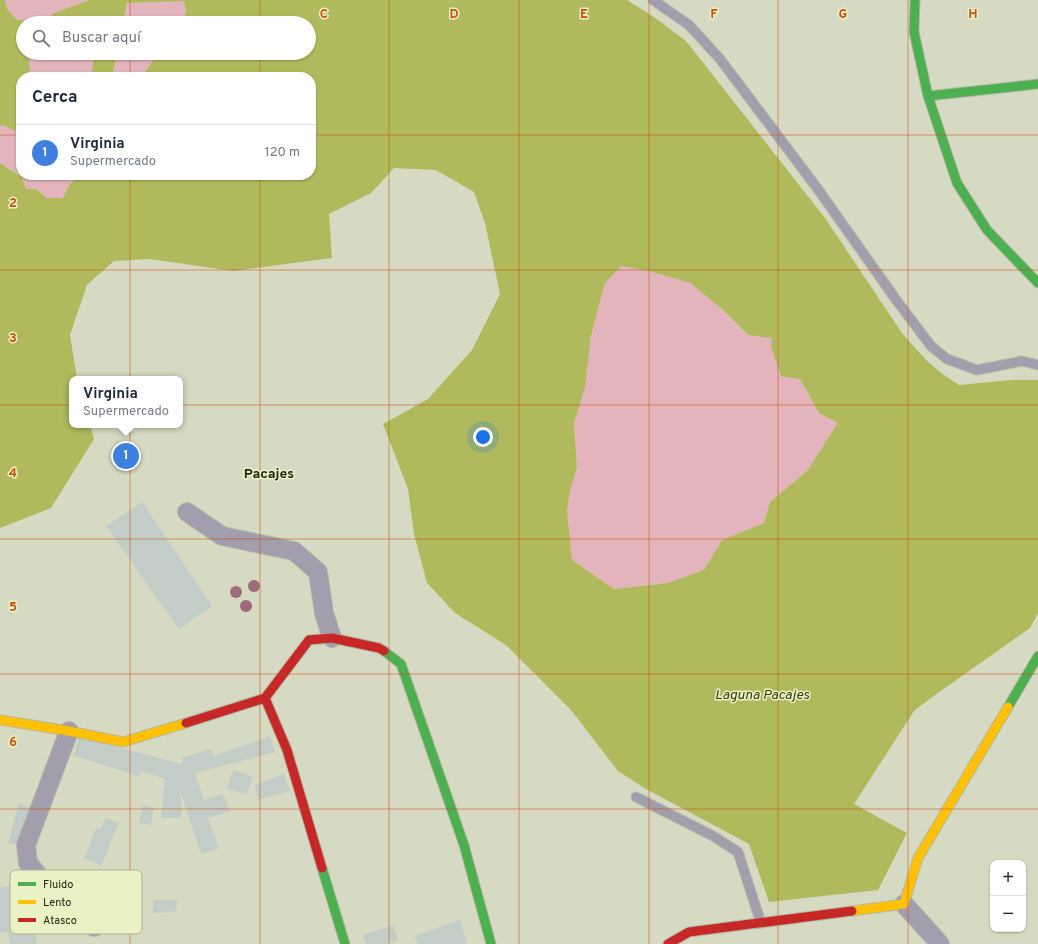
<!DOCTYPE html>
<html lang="es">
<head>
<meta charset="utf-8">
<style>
  body { margin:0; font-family:Overpass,sans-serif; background:#f6f6f7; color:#1f2937 }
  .controls { position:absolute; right:12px; bottom:12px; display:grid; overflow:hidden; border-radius:8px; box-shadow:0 1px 3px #0004 }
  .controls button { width:36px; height:36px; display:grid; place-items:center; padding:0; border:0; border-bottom:1px solid #e0e1e3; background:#fff; color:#1f2937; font:20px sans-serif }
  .you { position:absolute; left:483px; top:437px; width:14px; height:14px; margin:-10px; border:3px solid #fff; border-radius:50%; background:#1a73e8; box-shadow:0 0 0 6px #1a73e833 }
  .badge { display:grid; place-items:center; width:26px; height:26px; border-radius:50%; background:#616451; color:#fff; font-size:13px; font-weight:700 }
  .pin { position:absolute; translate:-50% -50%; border:2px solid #fff; box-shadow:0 1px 4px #0006 }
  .popup { position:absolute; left:69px; top:376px; width:114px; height:52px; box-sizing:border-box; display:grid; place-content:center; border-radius:8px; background:#fff; filter:drop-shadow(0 1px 3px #0005); font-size:13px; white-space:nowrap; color:#747a83 }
  .popup b { font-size:15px; color:#1f2937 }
  .popup::after { content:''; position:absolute; left:50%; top:100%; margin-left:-8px; border:8px solid transparent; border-top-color:#fff }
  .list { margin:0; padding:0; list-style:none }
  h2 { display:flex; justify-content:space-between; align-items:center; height:52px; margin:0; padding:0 16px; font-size:17px }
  h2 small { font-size:13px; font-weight:400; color:#747a83 }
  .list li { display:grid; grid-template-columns:26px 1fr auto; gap:12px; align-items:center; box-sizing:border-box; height:56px; padding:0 16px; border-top:1px solid #e0e1e3 }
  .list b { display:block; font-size:15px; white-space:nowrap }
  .list p { margin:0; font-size:13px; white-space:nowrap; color:#747a83 }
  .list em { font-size:13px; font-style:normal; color:#747a83 }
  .icon { flex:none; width:22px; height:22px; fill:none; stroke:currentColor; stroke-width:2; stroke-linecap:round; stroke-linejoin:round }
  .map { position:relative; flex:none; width:1038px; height:944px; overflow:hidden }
  .search { position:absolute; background:#fff; box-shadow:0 1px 3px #0004; left:16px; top:16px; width:300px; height:44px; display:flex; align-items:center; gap:10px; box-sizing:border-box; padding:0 14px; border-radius:22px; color:#747a83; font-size:15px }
  .panel { position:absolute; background:#fff; box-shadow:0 1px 3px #0004; left:16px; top:72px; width:300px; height:108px; border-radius:16px }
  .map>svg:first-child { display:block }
  .green { fill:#e3b4bc }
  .water { fill:#b0ba5c; fill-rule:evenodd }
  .building { fill:#c3cdc7 }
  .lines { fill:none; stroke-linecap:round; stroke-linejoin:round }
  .lane-casing { stroke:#b4b8a4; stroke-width:11 }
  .street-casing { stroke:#b4b8a4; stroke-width:20 }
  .fast-casing { stroke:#b4b8a4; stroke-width:11 }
  .slow-casing { stroke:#b4b8a4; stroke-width:11 }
  .jam-casing { stroke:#b4b8a4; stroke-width:11 }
  .lane { stroke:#a29ead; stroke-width:9 }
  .street { stroke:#a29ead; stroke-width:18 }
  .fast { stroke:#4caf50; stroke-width:9 }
  .slow { stroke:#ffc107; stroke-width:9 }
  .jam { stroke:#c62828; stroke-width:9 }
  .tree { fill:#a06a7d }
  .grid { fill:none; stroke:#ca510d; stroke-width:1; stroke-opacity:0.55 }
  .labels { text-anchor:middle; stroke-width:3; stroke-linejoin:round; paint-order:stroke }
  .neighbourhood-label { font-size:14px; font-weight:bold; fill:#222414; stroke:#eaf1c5 }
  .water-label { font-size:14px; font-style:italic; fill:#343906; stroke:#eaf1c5 }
  .key { fill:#eaf1c5; stroke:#aeb490; stroke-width:1 }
  .key-label { font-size:11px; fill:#222414 }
  .grid-label { font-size:13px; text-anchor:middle; font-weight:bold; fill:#ca510d; stroke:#eaf1c5; stroke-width:3; stroke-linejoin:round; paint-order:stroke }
</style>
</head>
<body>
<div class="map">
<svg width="1038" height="944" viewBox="0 0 1038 944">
  <rect width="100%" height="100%" fill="#d6dac2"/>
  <!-- green -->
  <path class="green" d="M5 0H89L54 13 46 21 17 20 7 9Z
    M184 1 186 11 182 23H123L127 3Z
    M90 17 92 23H63Z
    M29 53H94L91 77H35L30 75Z
    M117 53H160L151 63 142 77H112Z
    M2 125 21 134V175H80L70 184 63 199 47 198 36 189H26L22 176 0 163V126Z
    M621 266 649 271 690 283 722 309 748 335 773 338 800 379 819 413 839 423 807 471 770 502 764 523 722 540 705 570 668 583 614 589 572 560 567 511 570 491 577 468 574 423 585 388 591 336 605 283Z"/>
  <!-- water -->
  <path class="water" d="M0 0H5L7 9 17 20 46 21 54 13 89 0H627L654 17 686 41 825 218 902 333 925 359 941 373 959 385 1011 380H1038V613L1030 628 935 695 914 711 854 804 907 833 878 890 769 902 749 844 646 789 618 771 571 710 506 645 455 613 427 583 414 534 408 489 383 424 428 399 472 350 500 294 485 223 474 192 436 170 394 168 371 193 329 214 332 258 233 271 150 259 114 261 87 285 70 335 77 379H72V425H90L94 439 51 508 0 528V163L22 177 26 189H36L47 198H63L70 184 80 175H311V77H142L151 63 160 53H309V23H182L186 11 184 1 127 3 123 23H92L90 17 63 23H23V53H29L30 75 35 77H21V134L2 125 0 126ZM621 266 649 271 690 283 722 309 748 335 772 338 771 347 781 376 800 379 819 413 838 423 807 471 770 502 764 523 722 540 704 570 668 583 614 589 572 560 567 511 570 491 577 468 574 423 585 388 591 336 605 283Z
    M94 53H117L112 77H91Z"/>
  <!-- building -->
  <path class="building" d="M142 502 212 606 179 629 106 526Z
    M270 736 275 752 195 773 204 800 223 794 230 812 208 818 219 848 201 854 181 793V818H161L165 779 141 771 139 776 74 756 79 737 182 764V758L211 749 214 756Z
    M233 770 253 777 247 795 227 788Z
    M284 774 290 791 258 800 255 785Z
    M19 803 34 810 22 846 8 843Z
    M143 805 154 808 151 825 139 823Z
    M105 818 119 823 101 866 84 858 96 829H101Z
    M25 882 37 944H10L8 932 0 933V888Z
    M126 895 139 898V910L126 909Z
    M154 900H178L175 912 152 913Z
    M460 920 467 944H418L415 936Z
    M393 925 398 940 387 944H366L363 935Z"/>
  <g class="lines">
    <defs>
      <path id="lane" d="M653 0 689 25 720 59 817 188 897 301 931 346 947 359 977 370 1022 361 1038 365
        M636 797 713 836 738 852 761 923"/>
      <path id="street" d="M187 512 222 536 294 551 318 572 324 613 332 638
        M69 731 26 845 28 863 57 898 94 927
        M904 904 940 944"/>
      <path id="fast" d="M915 0 914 32 928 96 957 183 987 230 1038 283
        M928 96 1038 84
        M384 651 401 664 464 845 491 944
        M1008 707 1038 656
        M322 868 345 944"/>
      <path id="slow" d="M0 720 69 731 123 742 186 723
        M852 911 904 904 918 858 1008 707"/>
      <path id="jam" d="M265 698 287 750 322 868
        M186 723 265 698 309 640 332 638 379 648 384 651
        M668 944 689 932 852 911"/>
    </defs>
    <!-- lane casing -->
    <use href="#lane" class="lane-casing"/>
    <!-- street casing -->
    <use href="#street" class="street-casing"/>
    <!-- fast casing -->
    <use href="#fast" class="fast-casing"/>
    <!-- slow casing -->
    <use href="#slow" class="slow-casing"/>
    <!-- jam casing -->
    <use href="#jam" class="jam-casing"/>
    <!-- lane -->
    <use href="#lane" class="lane"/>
    <!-- street -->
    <use href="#street" class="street"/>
    <!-- fast -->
    <use href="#fast" class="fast"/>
    <!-- slow -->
    <use href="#slow" class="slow"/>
    <!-- jam -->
    <use href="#jam" class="jam"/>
  </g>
  <!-- trees -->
  <g class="tree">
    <circle cx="254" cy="586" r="6"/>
    <circle cx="236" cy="592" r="6"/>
    <circle cx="246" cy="606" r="6"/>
  </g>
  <!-- grid -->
  <path class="grid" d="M130 0V23M260 0V23M389 0V944M519 0V944M649 0V944M778 0V944M908 0V944M130 53V77M260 53V77M0 135H21M311 135H1038M130 175V944M260 175V944M0 270H1038M0 405H1038M0 539H1038M0 674H1038M0 809H1038"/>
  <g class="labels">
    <!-- neighbourhood labels -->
    <g class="neighbourhood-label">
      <text x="269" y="478">Pacajes</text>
    </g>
    <!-- water labels -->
    <g class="water-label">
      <text x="762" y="699">Laguna Pacajes</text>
    </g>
  </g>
  <!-- legend -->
  <rect x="10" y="870" width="132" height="64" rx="6" class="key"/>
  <rect x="18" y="882" width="18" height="4" fill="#4caf50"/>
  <rect x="18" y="900" width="18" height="4" fill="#ffc107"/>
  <rect x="18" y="918" width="18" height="4" fill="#c62828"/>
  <g class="key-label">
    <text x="43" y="888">Fluido</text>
    <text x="43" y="906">Lento</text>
    <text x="43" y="924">Atasco</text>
  </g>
  <g class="grid-label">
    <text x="324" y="18">C</text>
    <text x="454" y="18">D</text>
    <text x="584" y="18">E</text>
    <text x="714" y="18">F</text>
    <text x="843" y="18">G</text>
    <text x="973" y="18">H</text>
    <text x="13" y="207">2</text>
    <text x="13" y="342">3</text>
    <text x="13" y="477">4</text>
    <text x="13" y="611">5</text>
    <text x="13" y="746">6</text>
  </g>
</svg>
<div class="controls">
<button>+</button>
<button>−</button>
</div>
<div class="you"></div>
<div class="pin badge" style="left:126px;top:456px;background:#3f7fe0">1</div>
<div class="popup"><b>Virginia</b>Supermercado</div>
<div class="search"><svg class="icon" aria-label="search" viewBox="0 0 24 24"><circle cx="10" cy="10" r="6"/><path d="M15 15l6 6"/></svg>Buscar aquí</div>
<section class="panel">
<h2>Cerca<small></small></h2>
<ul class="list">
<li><span class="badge" style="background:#3f7fe0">1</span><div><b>Virginia</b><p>Supermercado</p></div><em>120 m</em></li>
</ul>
</section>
</div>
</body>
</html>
